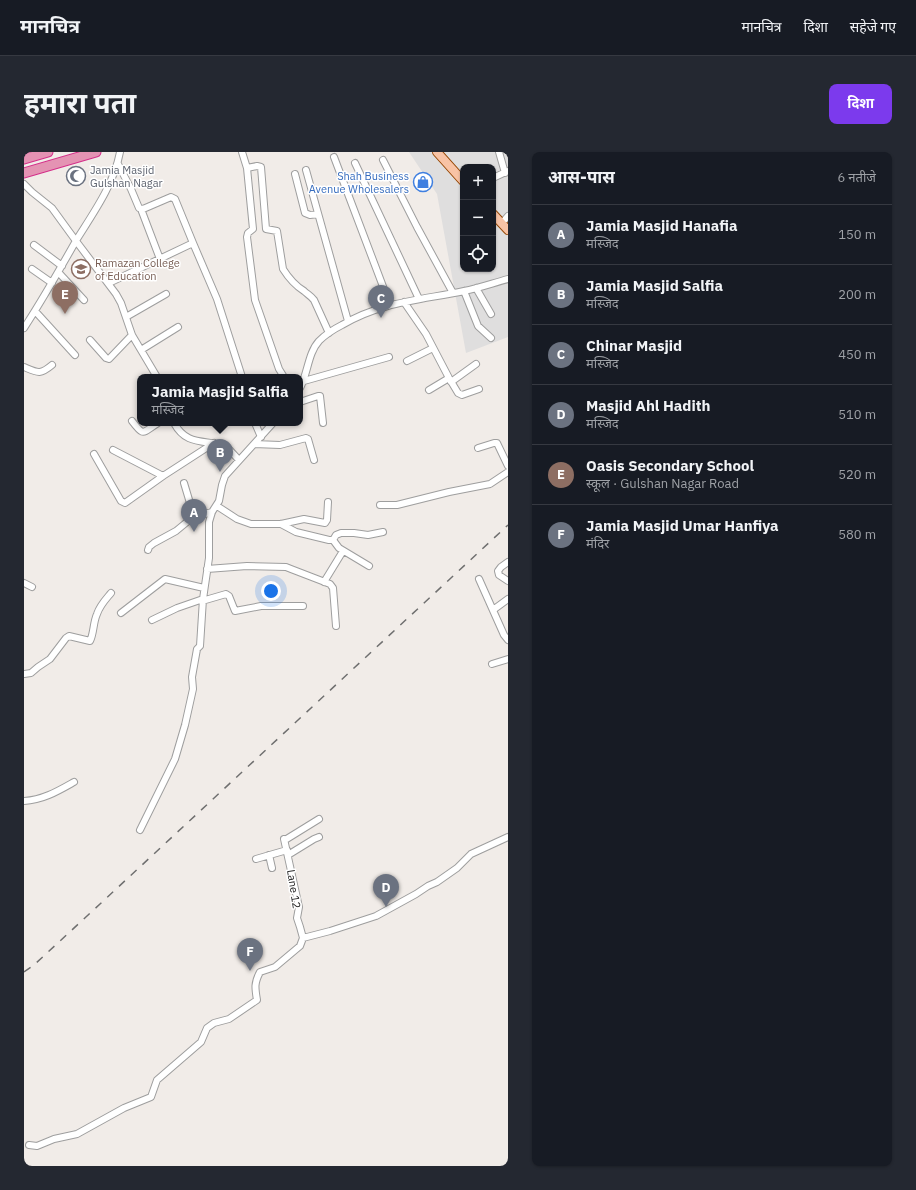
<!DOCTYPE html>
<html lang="hi">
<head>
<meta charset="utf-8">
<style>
  body { margin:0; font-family:"IBM Plex Sans","Noto Sans Devanagari",sans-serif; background:#242831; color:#f1f3f6 }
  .controls { position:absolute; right:12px; top:12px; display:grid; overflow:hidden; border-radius:8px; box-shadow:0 1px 3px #0004 }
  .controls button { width:36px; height:36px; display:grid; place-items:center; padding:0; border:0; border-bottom:1px solid #363941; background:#171b24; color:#f1f3f6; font:20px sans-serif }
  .you { position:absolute; left:247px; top:439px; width:14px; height:14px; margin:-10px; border:3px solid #fff; border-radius:50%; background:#1a73e8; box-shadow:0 0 0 6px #1a73e833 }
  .badge { display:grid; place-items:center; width:26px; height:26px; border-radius:50%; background:#7c3aed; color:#fff; font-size:13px; font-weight:700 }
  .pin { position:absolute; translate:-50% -33px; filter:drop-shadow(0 1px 2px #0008) }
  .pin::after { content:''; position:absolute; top:21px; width:14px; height:12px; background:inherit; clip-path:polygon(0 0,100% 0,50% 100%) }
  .popup { position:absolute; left:113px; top:222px; width:166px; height:52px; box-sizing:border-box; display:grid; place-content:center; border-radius:8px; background:#171b24; filter:drop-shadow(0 1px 3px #0005); font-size:13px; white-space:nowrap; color:#9ea1a6 }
  .popup b { font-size:15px; color:#f1f3f6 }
  .popup::after { content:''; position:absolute; left:50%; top:100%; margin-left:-8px; border:8px solid transparent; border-top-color:#171b24 }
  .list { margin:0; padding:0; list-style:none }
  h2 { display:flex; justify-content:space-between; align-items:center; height:52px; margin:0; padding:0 16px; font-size:17px }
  h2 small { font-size:13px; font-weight:400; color:#9ea1a6 }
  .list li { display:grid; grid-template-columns:26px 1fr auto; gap:12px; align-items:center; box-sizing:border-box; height:60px; padding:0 16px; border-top:1px solid #363941 }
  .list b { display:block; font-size:15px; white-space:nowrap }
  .list p { margin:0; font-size:13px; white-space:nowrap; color:#9ea1a6 }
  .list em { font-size:13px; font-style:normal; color:#9ea1a6 }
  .icon { flex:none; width:22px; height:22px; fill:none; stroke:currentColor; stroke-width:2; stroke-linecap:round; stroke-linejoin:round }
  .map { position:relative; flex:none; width:484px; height:1014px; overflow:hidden; border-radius:8px }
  header { display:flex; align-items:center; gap:24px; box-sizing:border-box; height:56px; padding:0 20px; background:#171b24; border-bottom:1px solid #363941 }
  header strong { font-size:19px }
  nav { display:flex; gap:22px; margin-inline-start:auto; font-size:14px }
  .intro { display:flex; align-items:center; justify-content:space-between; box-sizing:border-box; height:96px; padding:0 24px }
  h1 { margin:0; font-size:28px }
  .button { padding:10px 18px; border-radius:8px; background:#7c3aed; color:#fff; font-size:14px; font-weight:700 }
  main { display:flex; gap:24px; padding:0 24px }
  aside { flex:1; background:#171b24; border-radius:8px; box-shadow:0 1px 3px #0004 }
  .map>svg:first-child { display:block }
  .residential { fill:#dfdede; fill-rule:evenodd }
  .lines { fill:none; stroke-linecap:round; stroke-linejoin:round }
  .minor-casing { stroke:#9e9e9e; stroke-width:8 }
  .major-casing { stroke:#974907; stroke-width:10 }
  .highway-casing { stroke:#d42f8a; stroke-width:11 }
  .minor { stroke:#fff; stroke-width:6 }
  .major { stroke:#f8c3a5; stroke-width:8 }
  .highway { stroke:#e493b3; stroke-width:9 }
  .rail { stroke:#6f6f6f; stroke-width:1.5; stroke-dasharray:8 8; stroke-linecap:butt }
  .labels { text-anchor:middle; stroke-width:3; stroke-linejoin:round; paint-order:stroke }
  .worship-label { font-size:11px; fill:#5b616d; stroke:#fff; text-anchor:start }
  .shop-label { font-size:11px; fill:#366cbe; stroke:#fff; text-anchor:end }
  .education-label { font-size:11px; fill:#785e54; stroke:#fff; text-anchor:start }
  .street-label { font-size:11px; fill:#212121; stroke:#fff }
</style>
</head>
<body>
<header>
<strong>मानचित्र</strong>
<nav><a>मानचित्र</a><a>दिशा</a><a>सहेजे गए</a></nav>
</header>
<div class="intro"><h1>हमारा पता</h1><a class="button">दिशा</a></div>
<main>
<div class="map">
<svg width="484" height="1014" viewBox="0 0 484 1014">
  <rect width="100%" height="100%" fill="#f1ece8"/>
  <!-- residential -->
  <path class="residential" d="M385 0H484V185L442 201 413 42ZM439 15H469V117H439Z"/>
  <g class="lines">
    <defs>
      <path id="minor" d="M218 0 223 16 229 77 224 81 223 85 231 148 255 217 260 225
        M475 0 481 21
        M310 5 366 153
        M359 8 393 75 429 141
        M331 11 395 147
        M94 12 107 37 115 56 119 57 147 45 151 47 169 91 193 147 218 225
        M223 16 233 14 237 15 242 77 253 79 259 117C264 125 272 134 280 139 283 142 287 144 290 148L305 181
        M282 18 324 169
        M271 22 281 61 286 63 294 62
        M469 26 484 19
        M0 32 8 40 28 56 52 89 92 142 97 151 108 183 133 225
        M117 57 136 107
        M478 71 484 64
        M10 93 38 114
        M8 117 28 131
        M35 121 60 148
        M85 131 169 91
        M452 136 467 162
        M440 139 454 174 467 186
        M380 150 402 182 425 226 434 241 438 243 455 237
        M11 159 51 203
        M102 165 142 142
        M0 176C19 147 36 117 53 87 70 60 90 32 96 0
        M66 188 82 206 85 207 108 183
        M117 198 154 175
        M383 209 409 196
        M0 215C14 221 16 223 28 213
        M280 229 365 205
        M427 230 452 212
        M276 236C284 221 284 201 295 189 302 182 310 177 318 173 356 150 397 148 440 139 455 136 469 131 484 127
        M405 238 425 226
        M276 250 294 244H296L299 271
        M108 269C120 285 118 281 134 271
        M150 271C162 293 178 288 198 293L202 294 215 308
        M231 271 237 285
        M230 292 256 293 282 286 284 287 290 308
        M454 296 470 291H473L484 314
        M89 298 139 324
        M70 302 97 349 101 351 139 324 190 291
        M160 331 166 351 172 364
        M356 353H373L425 340 466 332 484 320
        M193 354 213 367 227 372H257L280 367 301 371 303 368 304 350
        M257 372 272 380 305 388H309L312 383 317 381H330L344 383 359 380
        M309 388 315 396 345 414
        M124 398 125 395 130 391 152 379 169 365 188 360
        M484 410 477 415 474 419 475 423 484 429
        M183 417 223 414 262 415 267 417 306 432 309 436 312 474
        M455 427 480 483 484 488
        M300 430 319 399
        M0 431 8 435
        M178 449 202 442 205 444 211 459 237 454H279
        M469 458 484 447
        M97 461 141 427 180 436
        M128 468 153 456 179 447
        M468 512 484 507
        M0 522 7 521 14 515 26 507 42 486 45 484 66 489C70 481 69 471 73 462 76 453 82 447 87 441
        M0 649C19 648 34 639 50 630
        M116 678 151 607 161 573 169 537 168 525 173 497 176 494 179 447 185 406V370L188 360 195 349 198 333 201 324 249 271
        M261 688 295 667
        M245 703 248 716
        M264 703 290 687 295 685
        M232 707 263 698
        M279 786 306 779 352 764 392 742 404 734 413 730 433 716 447 702 484 685
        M5 993 13 994 30 987 53 982 100 956 127 945 133 928 177 890 183 876 190 871 205 867 233 848C231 836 230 831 236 820L251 815 276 794 279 786 276 775 273 766 275 755 260 687"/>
      <path id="major" d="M413 0 439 29
        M469 62 484 78"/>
      <path id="highway" d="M0 7 24 0
        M0 21 72 0"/>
    </defs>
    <!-- minor casing -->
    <use href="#minor" class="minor-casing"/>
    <!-- major casing -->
    <use href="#major" class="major-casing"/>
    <!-- highway casing -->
    <use href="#highway" class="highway-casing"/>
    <!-- minor -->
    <use href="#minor" class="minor"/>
    <!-- major -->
    <use href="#major" class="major"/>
    <!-- highway -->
    <use href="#highway" class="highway"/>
    <!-- rail -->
    <path class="rail" d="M0 820 10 813 76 752 484 373"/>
  </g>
  <!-- icons -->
  <defs>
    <symbol id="mosque-ring" viewBox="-11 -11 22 22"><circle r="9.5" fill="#fff" stroke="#6b7280" stroke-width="1.5"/><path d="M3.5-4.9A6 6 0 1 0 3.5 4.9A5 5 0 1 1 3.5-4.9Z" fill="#6b7280"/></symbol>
    <symbol id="shop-ring" viewBox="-11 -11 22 22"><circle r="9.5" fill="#fff" stroke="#3f7fe0" stroke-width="1.5"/><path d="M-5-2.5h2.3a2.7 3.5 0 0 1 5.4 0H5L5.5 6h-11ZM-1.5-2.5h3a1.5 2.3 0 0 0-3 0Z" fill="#3f7fe0"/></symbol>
    <symbol id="university-ring" viewBox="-11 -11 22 22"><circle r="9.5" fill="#fff" stroke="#8d6e63" stroke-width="1.5"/><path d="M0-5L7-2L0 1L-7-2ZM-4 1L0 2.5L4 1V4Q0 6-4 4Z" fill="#8d6e63"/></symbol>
  </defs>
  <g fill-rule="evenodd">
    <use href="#mosque-ring" x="41" y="13" width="22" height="22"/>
    <use href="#shop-ring" x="388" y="19" width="22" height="22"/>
    <use href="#university-ring" x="46" y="106" width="22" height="22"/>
  </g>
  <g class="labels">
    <!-- worship labels -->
    <g class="worship-label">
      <text x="66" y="22">Jamia Masjid<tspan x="66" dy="13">Gulshan Nagar</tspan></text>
    </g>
    <!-- shop labels -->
    <g class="shop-label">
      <text x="385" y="28">Shah Business<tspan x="385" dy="13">Avenue Wholesalers</tspan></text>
    </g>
    <!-- education labels -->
    <g class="education-label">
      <text x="71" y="115">Ramazan College<tspan x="71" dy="13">of Education</tspan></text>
    </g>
    <!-- street labels -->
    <g class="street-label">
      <text transform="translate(270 737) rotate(81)" y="4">Lane 12</text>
    </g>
  </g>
</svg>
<div class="controls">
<button>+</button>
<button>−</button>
<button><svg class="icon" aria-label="locate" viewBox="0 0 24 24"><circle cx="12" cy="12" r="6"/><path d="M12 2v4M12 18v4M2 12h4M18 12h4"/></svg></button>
</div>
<div class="you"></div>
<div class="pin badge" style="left:170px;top:380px;background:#6b7280">A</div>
<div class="pin badge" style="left:196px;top:320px;background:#6b7280">B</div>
<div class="popup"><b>Jamia Masjid Salfia</b>मस्जिद</div>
<div class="pin badge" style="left:357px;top:166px;background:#6b7280">C</div>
<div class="pin badge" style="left:362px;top:755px;background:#6b7280">D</div>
<div class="pin badge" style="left:41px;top:162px;background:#8d6e63">E</div>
<div class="pin badge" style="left:226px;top:819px;background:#6b7280">F</div>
</div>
<aside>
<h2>आस-पास<small>6 नतीजे</small></h2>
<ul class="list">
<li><span class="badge" style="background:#6b7280">A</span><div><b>Jamia Masjid Hanafia</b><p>मस्जिद</p></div><em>150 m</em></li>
<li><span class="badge" style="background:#6b7280">B</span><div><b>Jamia Masjid Salfia</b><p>मस्जिद</p></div><em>200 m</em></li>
<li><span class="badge" style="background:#6b7280">C</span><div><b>Chinar Masjid</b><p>मस्जिद</p></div><em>450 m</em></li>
<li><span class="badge" style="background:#6b7280">D</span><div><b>Masjid Ahl Hadith</b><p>मस्जिद</p></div><em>510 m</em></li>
<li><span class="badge" style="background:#8d6e63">E</span><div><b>Oasis Secondary School</b><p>स्कूल · Gulshan Nagar Road</p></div><em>520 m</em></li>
<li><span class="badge" style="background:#6b7280">F</span><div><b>Jamia Masjid Umar Hanfiya</b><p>मंदिर</p></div><em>580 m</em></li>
</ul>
</aside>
</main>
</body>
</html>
